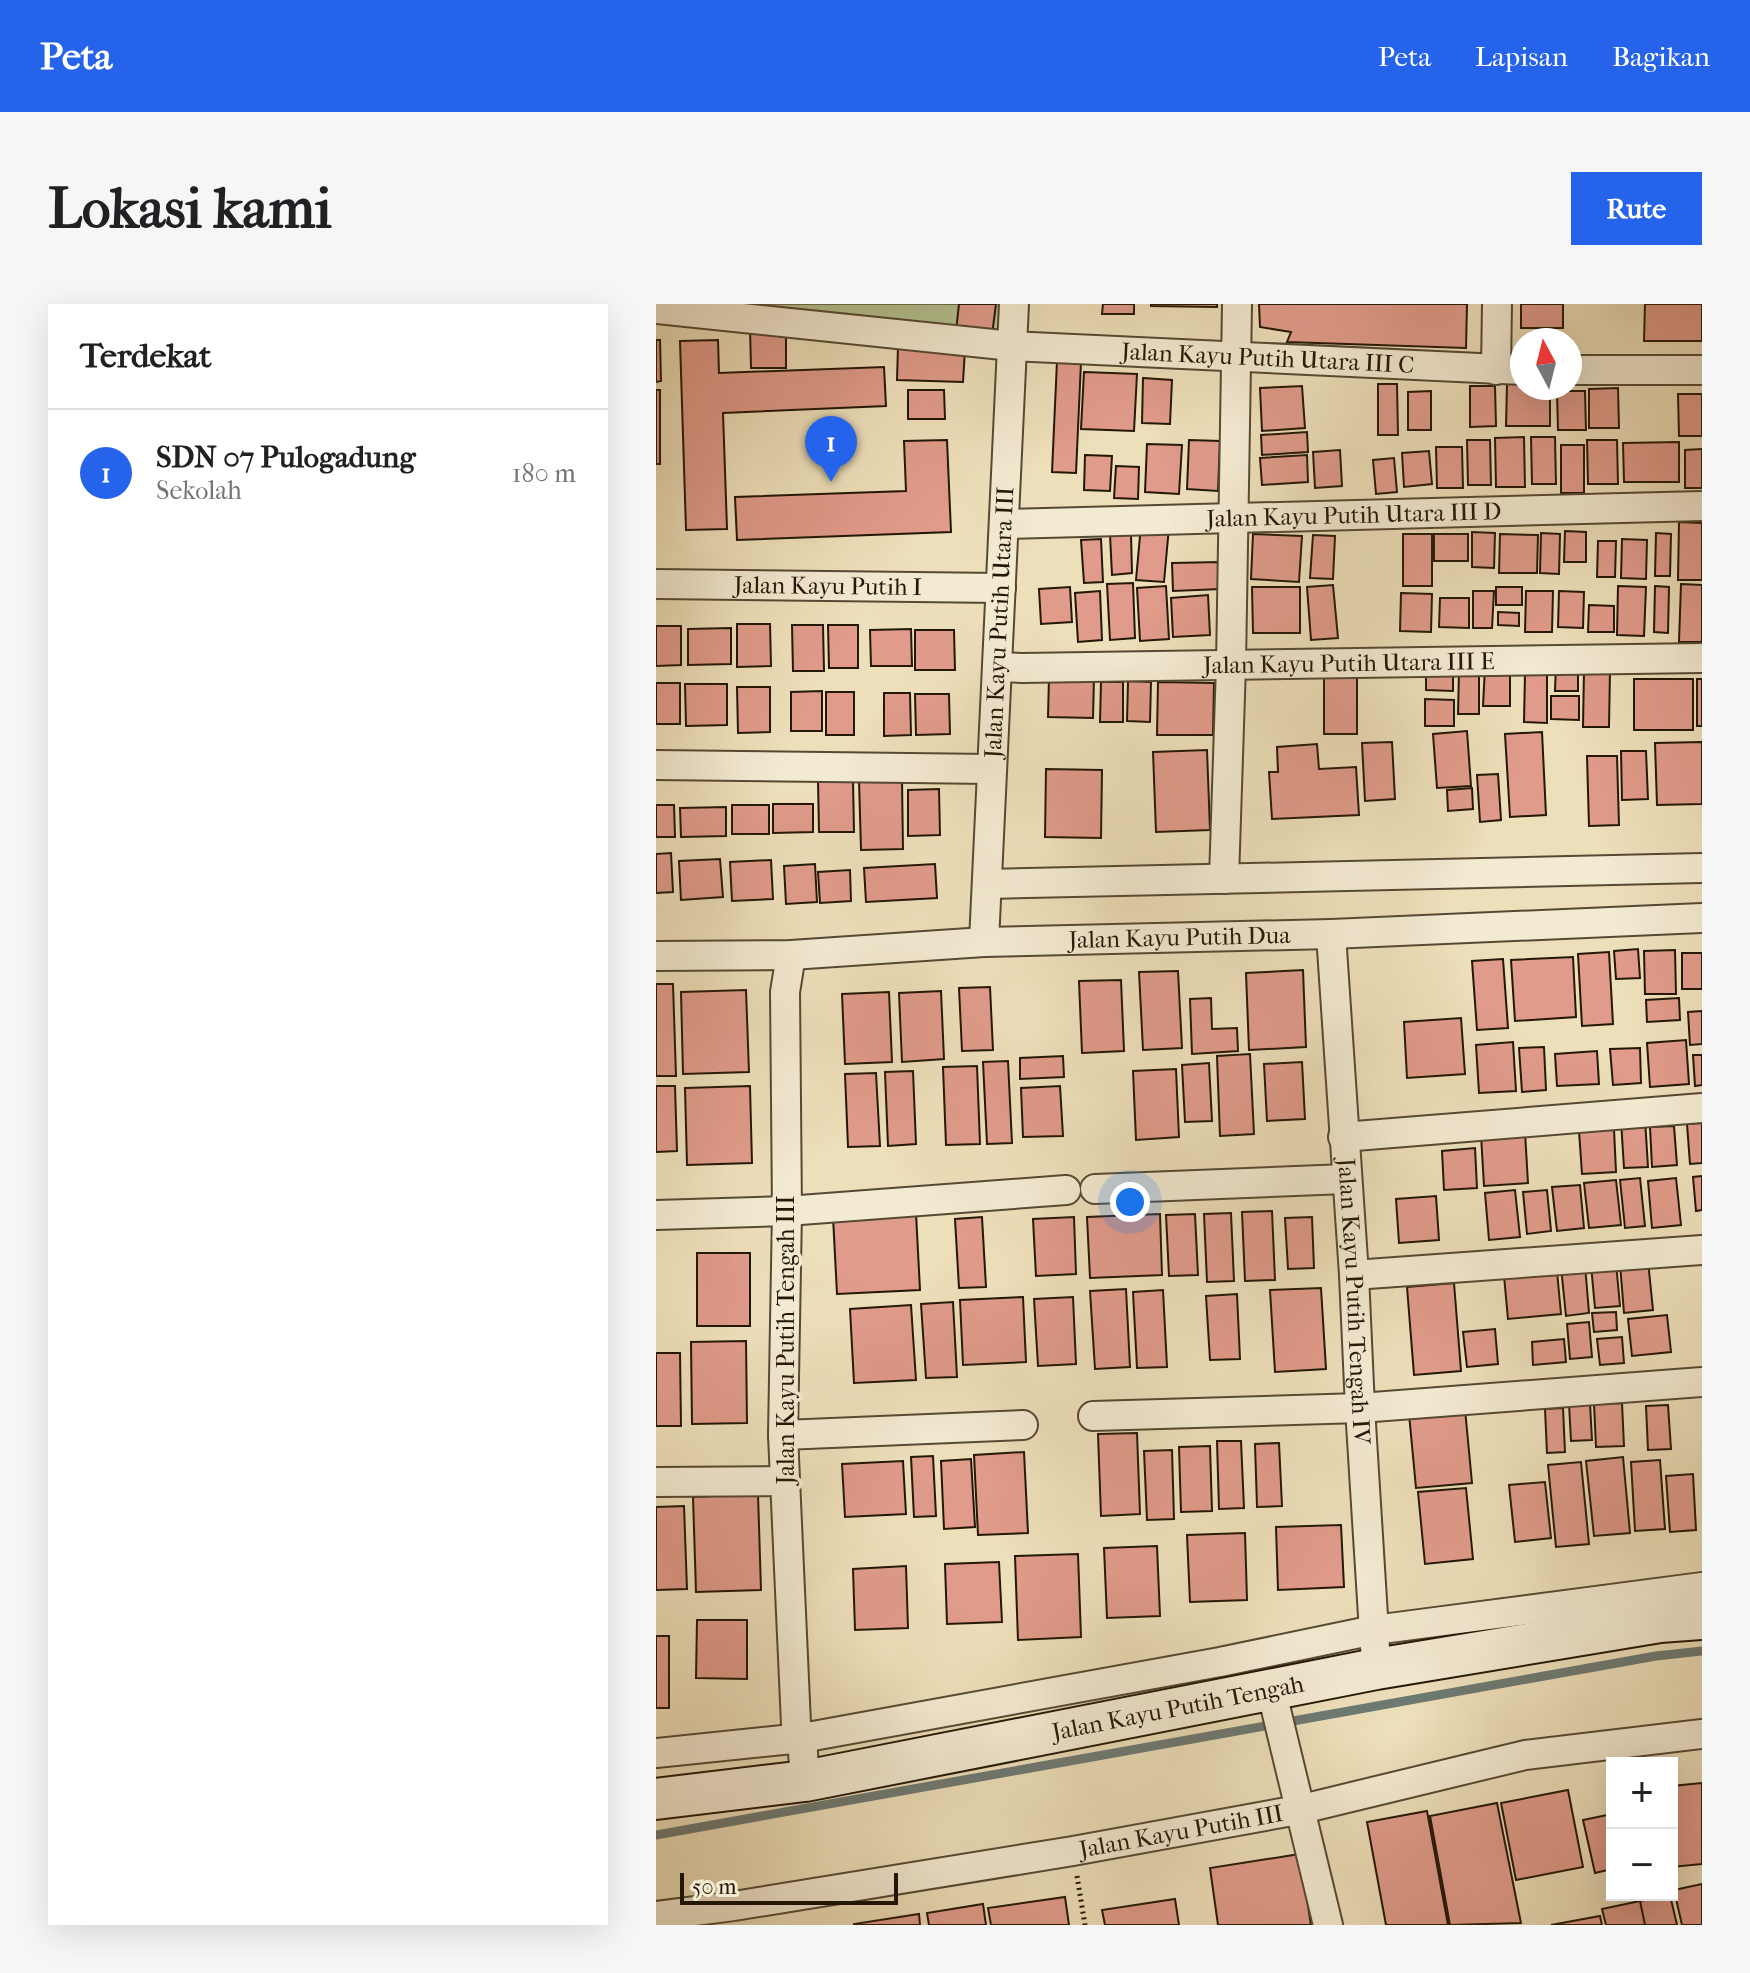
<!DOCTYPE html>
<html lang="id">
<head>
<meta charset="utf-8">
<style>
  body { margin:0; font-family:"IM FELL French Canon",serif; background:#f6f6f6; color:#202124 }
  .controls { position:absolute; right:24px; bottom:24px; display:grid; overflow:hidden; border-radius:0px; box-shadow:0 8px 32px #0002 }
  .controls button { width:72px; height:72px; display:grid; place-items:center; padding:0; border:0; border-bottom:2px solid #e0e0e0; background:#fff; color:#202124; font:40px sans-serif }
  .compass { position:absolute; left:854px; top:24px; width:72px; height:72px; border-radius:50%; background:#fff; box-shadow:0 8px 32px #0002; rotate:353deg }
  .scale { position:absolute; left:24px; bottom:20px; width:218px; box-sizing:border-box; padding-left:8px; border:4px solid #241706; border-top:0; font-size:22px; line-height:28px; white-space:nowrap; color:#241706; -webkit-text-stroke:6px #f3ead2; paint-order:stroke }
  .you { position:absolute; left:474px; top:898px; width:28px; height:28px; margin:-20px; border:6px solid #fff; border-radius:50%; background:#1a73e8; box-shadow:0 0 0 12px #1a73e833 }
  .badge { display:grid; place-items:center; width:52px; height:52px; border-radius:50%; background:#2563eb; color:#fff; font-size:26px; font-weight:700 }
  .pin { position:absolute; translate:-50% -66px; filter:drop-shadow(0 2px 4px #0008) }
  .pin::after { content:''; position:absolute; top:42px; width:28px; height:24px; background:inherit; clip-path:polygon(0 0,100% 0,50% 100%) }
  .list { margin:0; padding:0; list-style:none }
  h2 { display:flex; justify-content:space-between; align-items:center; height:104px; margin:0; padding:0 32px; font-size:34px }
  h2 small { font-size:26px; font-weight:400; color:#757577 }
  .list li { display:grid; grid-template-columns:52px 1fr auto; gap:24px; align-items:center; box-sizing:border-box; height:128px; padding:0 32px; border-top:2px solid #e0e0e0 }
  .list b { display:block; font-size:30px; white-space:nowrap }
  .list p { margin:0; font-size:26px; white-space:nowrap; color:#757577 }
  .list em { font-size:26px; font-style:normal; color:#757577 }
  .map { position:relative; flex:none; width:1046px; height:1621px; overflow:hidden; border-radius:0px }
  header { display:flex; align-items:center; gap:48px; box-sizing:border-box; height:112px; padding:0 40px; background:#2563eb; color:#fff }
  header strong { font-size:38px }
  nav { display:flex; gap:44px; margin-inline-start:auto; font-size:28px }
  .intro { display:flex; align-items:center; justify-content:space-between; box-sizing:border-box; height:192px; padding:0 48px }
  h1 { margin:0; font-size:56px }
  .button { padding:20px 36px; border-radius:0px; background:#2563eb; color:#fff; font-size:28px; font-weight:700 }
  main { display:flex; gap:48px; padding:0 48px }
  aside { flex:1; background:#fff; border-radius:0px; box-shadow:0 8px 32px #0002 }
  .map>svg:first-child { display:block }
  .green { fill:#b4c292; stroke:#6c6c4c; stroke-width:2 }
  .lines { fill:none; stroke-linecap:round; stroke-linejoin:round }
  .stream { stroke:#6d7972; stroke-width:9 }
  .building { fill:#e09b8a; stroke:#241706; stroke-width:2 }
  .street-casing { stroke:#564933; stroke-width:32 }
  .secondary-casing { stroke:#241706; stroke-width:44 }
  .path { stroke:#241706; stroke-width:5; stroke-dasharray:2 4; stroke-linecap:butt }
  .street { stroke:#f3ead2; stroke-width:28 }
  .secondary { stroke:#f3ead2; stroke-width:40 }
  .labels { text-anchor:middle; stroke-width:7; stroke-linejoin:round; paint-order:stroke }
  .street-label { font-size:24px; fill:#241706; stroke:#f3ead2 }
</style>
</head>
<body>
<header>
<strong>Peta</strong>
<nav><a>Peta</a><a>Lapisan</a><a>Bagikan</a></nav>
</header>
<div class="intro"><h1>Lokasi kami</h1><a class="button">Rute</a></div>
<main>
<aside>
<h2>Terdekat<small></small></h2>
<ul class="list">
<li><span class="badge">1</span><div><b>SDN 07 Pulogadung</b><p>Sekolah</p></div><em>180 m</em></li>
</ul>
</aside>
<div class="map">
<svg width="1046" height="1621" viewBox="0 0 1046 1621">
  <rect width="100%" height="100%" fill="#eddfba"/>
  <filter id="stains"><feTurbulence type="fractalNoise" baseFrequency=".0025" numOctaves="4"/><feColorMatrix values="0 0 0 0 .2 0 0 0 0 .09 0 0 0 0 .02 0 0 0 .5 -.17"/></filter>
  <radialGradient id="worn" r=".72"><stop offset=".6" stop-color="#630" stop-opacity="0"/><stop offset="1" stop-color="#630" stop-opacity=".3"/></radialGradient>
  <!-- green -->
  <path class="green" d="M0 0H358L356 42Z"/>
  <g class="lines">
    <!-- stream -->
    <path class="stream" d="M0 1531 1000 1352 1046 1347"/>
  </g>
  <!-- building -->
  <path class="building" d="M303 0H340L336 31 300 27Z
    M447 0H478V10H446Z
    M495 0H561V3L495 2Z
    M603 0H811L810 44 631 38 635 28 604 23Z
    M865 0H907V24H865Z
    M989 0H1046V37H988Z
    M130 22V64H95L94 23Z
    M0 36H4L5 77 0 78Z
    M62 36 63 69 228 63 230 102 67 109 71 225 30 226 24 37Z
    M242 42 309 45 307 78 241 76Z
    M401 57 425 58 420 169 396 168Z
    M428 68 481 70 478 127 425 125Z
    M487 74 516 76 514 120 486 119Z
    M722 80H741L742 131H722Z
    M851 80H866V84H894V122H850Z
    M646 82 649 124 606 127 604 84Z
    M814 82H839L840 122 814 123Z
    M962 84 963 124H933V85Z
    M0 86H4V160H0Z
    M252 86H288L289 115H252Z
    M775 87V126H752V88Z
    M901 87H929L930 126H902Z
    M1022 90H1046V132H1023Z
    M651 128 652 148 606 151 605 131Z
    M868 133 869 183H840L839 134Z
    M875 133H899L900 180H876Z
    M291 136 295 228 81 236 79 193 250 187 248 137Z
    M533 136 564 137 562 187 531 185Z
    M811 136H834L835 181H812Z
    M931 136H961L962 180H932Z
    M1023 138V178H968L967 139Z
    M491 140 526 141 523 190 489 188Z
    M905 141H928V189H905Z
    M780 143H806L807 184H781Z
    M1046 145V184H1029V146Z
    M684 146 686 182 659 184 657 148Z
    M773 147 776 180 748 183 746 149Z
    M429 151 456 152 454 187 428 186Z
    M651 151 652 178 606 181 604 154Z
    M738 154 741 188 720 190 717 156Z
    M460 162 483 163 482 195 458 194Z
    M1023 218 1046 219V276H1022Z
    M485 221 513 223 508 278 480 276Z
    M909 227 930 228V258H908Z
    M816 228 839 229 838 264 816 263Z
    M885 229 904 230 903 270 884 269Z
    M1000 229 1015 230 1014 272H999Z
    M475 230 476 269 456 271 454 231Z
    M597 230 646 232 643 278 595 275Z
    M747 230H776V282H747Z
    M778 230H812V257H778Z
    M844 230 882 231 881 269H843Z
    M657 231 679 232 677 275 654 274Z
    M445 235 447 278 428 279 425 236Z
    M966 235 991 236 990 275 965 274Z
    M942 237H960L959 273H941Z
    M564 258 565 285 517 287 516 259Z
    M477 279 479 334 454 336 451 280Z
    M1025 280 1046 281V338H1023Z
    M677 281 682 334 655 336 651 283Z
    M510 282 513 335 484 337 481 284Z
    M962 282 990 283 988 332 961 331Z
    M999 282 1013 283 1012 329 998 328Z
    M414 283 416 318 385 320 383 285Z
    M596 283H644V329H597Z
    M840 283H866V301H840Z
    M444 287 446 336 422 338 419 289Z
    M817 287H838L836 324H817Z
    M870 287H897L896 328H869Z
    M903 287 928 288 927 324 902 323Z
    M745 289 776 290 775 328 744 327Z
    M552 291 554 331 517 333 515 294Z
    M784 294H813V324L783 323Z
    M933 301 958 302V328H932Z
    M842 308 863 309V322L842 321Z
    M81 320H114L115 362 81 363Z
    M136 321H167L168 367H137Z
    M172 321H202V364H173Z
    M0 322H25V361L0 362Z
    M75 324V360L32 361V325Z
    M255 325 256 362H215L214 326Z
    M259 326H298L299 366H259Z
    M900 359H922V387H899Z
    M829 363H854V402H827Z
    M928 366H954L953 423H927Z
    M803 367H823V410H802Z
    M770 368 797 369V387L770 386Z
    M668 369H701V430H668Z
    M869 369 891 370V419L868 418Z
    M393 373H438L437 414 392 413Z
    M978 375H1037V426H978Z
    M1041 375H1046V422H1041Z
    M472 377 495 378 494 418 471 417Z
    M445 378H467V418H444Z
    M502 378 558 379 557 431H501Z
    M0 379H24V420H0Z
    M29 380H71V421L30 422Z
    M81 383H114V428L82 429Z
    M166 387V427H135V388Z
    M170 388H198V431H170Z
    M228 389H254L255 431 228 432Z
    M259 390H293L294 430 260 431Z
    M895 392H923V416L895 415Z
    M769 395 798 396V422H769Z
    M811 427 815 482 781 484 777 430Z
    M886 428 890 511 854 513 849 430Z
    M736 438 739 495 709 497 706 439Z
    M1046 438V500L1001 501 999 439Z
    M661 440 663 465 700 463 703 511 616 515 613 468H622L621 443Z
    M551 446 554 526 500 528 497 448Z
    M965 447H990L992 495 966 496Z
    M931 452H961L963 521 933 522Z
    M390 465 446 466 445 534 389 533Z
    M842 470 845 516 824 518 821 471Z
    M197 476 198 528H163L162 477Z
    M203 476H246L247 545 205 546Z
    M816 484 817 505 792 507 791 486Z
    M283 485 284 531 252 532V486Z
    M117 500H157V528L117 529Z
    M0 501H18L19 533H0Z
    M76 501H113V530H76Z
    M70 503V532L25 533 24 504Z
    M15 549 17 588 0 589V550Z
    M64 555 67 593 25 596 23 557Z
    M115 556 117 595 76 597 74 558Z
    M159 560 161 598 130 600 128 562Z
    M279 560 281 594 210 598 208 564Z
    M194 566 195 597 164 599 162 568Z
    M982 645 984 674 960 675 958 647Z
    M1019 646 1020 690H989L988 647Z
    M953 648 957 720 926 722 922 650Z
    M1026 649H1046V685H1026Z
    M917 653 920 713 859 717 855 656Z
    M847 655 852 724 821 726 816 657Z
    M647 666 650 743 593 746 590 669Z
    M522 667 526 744 487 746 483 668Z
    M465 676 468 747 426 749 423 677Z
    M0 680H17L20 772H0Z
    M334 683 337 746 306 747 303 684Z
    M90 686 93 768 27 770 25 688Z
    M285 687 288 755 246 758 243 689Z
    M233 688 236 758 189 760 186 690Z
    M555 694 556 725 581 724 582 747 536 750 534 695Z
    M1023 694 1024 716 991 718 990 696Z
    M1046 707V740L1034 741 1032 708Z
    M805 714 809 770 751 774 748 718Z
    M1030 736 1033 780 994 783 991 739Z
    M857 738 860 787 823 789 820 741Z
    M888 743 890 786 866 788 863 744Z
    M984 744 985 779 957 781 954 745Z
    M941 747 943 780 901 782 899 750Z
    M594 750 598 830 564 832 561 752Z
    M1037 751H1046V781L1039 782Z
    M407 752 408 773 364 775V754Z
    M352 757 356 839 331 840 327 758Z
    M646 758 649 815 611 817 608 760Z
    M553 759 556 817 529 818 526 761Z
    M321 762 324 840 290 841 287 763Z
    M520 765 523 833 480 836 477 767Z
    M257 767 260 840 232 842 229 768Z
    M220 769 224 842 192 843 189 770Z
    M0 782H19L21 847 0 848Z
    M94 782 96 859 31 861 29 784Z
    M404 782 407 832 367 833 365 784Z
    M989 815 992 863 968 864 965 817Z
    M1046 819V859L1034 860 1031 820Z
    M1018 822 1021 861 996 863 994 823Z
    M958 825 960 868 926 870 923 827Z
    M869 828 872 879 828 882 825 831Z
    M819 844 821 884 788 886 786 847Z
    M1046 872V906L1040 907 1037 873Z
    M984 874 989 922 969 924 964 876Z
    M1020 874 1025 921 996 924 992 877Z
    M960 876 965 921 933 924 928 879Z
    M924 881 928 924 901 927 896 883Z
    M859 886 864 933 833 936 829 889Z
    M891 886 895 927 871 930 867 888Z
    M780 892 783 936 743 939 740 895Z
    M616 907 619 976 589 977 586 908Z
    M260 909 264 986 181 990 177 913Z
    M575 909 578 977 551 978 548 910Z
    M504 910 506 971 434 974 431 913Z
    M539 910 542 971 513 972 510 911Z
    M326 913 330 983 303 984 299 915Z
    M418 913 420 970 380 972 377 915Z
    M656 913 658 964 632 965 629 914Z
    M41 949H94V1022H41Z
    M992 957 997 1006 968 1009 964 960Z
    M960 959 964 1002 939 1004 935 961Z
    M929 961 933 1009 910 1012 905 963Z
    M901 967 905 1010 852 1015 848 972Z
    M798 979 805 1067 758 1071 751 983Z
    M665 984 670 1065 619 1068 614 986Z
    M470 985 474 1063 439 1065 434 987Z
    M507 986 511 1063 481 1064 477 988Z
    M581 990 584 1055 554 1056 550 992Z
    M367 993 370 1058 307 1061 304 996Z
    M417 993 420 1060 382 1062 378 995Z
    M297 998 301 1073 270 1074 265 1000Z
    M255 1001 260 1076 198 1079 194 1005Z
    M960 1008 961 1026 938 1028 936 1009Z
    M1011 1011 1015 1048 976 1052 972 1015Z
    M933 1018 936 1053 914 1055 911 1020Z
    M839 1025 842 1060 811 1063 807 1028Z
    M966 1033 968 1059 944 1061 941 1035Z
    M908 1035 910 1058 877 1061 876 1038Z
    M90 1037 91 1119 36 1120 35 1038Z
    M0 1049H24L25 1122H0Z
    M934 1099 936 1136 915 1137 913 1100Z
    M966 1099 968 1142 940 1143 938 1100Z
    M1012 1101 1015 1145 992 1146 990 1102Z
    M907 1104 909 1148 891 1149 889 1105Z
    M809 1105 816 1179 760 1184 753 1110Z
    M481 1129 484 1210 445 1212 442 1130Z
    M561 1137H585L588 1204 563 1205Z
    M623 1139 626 1202 601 1203 599 1140Z
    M554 1142 556 1207 525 1208 523 1143Z
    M516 1146 518 1215 491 1216 488 1147Z
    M368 1148 372 1229 322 1231 318 1151Z
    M277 1152 280 1212 258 1213 255 1153Z
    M967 1153 974 1229 938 1232 930 1157Z
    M315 1155 319 1223 288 1225 285 1157Z
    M1004 1156 1009 1225 979 1227 975 1158Z
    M247 1157 250 1210 189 1213 186 1160Z
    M925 1158 933 1240 900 1243 892 1161Z
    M1037 1170 1040 1226 1014 1228 1010 1172Z
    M889 1178 895 1234 859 1238 853 1181Z
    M810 1184 817 1255 769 1260 762 1188Z
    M102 1190 105 1286 40 1288 37 1193Z
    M28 1202 31 1285 0 1286V1203Z
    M685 1221 688 1283 622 1286 620 1223Z
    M589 1229 591 1296 534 1298 531 1231Z
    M501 1242 504 1312 451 1314 448 1244Z
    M422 1250 425 1333 362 1336 359 1252Z
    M343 1258 346 1318 291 1320 289 1260Z
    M250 1262 252 1324 199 1326 197 1265Z
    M41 1316H91V1375L40 1374Z
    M0 1332H13V1404H0Z
    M1046 1479V1560L1016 1563V1482Z
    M912 1486 927 1563 860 1576 845 1499Z
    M841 1499 865 1619 794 1621 774 1512Z
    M771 1507 792 1621H730L711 1518Z
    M956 1510V1565L939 1569 927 1516Z
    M644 1550 655 1621H562L554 1564Z
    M1046 1580V1621H1026L1018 1586Z
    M1014 1591 1021 1621H989L984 1597Z
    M409 1593 413 1621H335L332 1604Z
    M519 1595 523 1621H449L446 1606Z
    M984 1597 989 1621H950L946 1605Z
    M327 1600 330 1621H273L271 1609Z
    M263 1610 264 1621H198V1620Z
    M944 1612 946 1621H895Z"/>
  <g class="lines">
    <defs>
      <g id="street">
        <path id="s1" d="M0 5 356 42 866 66"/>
        <path d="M840 66 841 0"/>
        <path d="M914 66H1046"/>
        <path id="s2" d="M348 220 1046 202"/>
        <path id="s3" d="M0 280 345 284"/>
        <path id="s4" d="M341 363 366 364 1046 354"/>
        <path d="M0 461 336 465"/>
        <path d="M568 575 575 361 581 0"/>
        <path d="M331 580 1046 564"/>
        <path id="s5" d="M675 630 698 971 704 1104 719 1344"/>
        <path id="s6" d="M328 638 358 0"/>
        <path d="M135 651 129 688 131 907 127 1131 140 1420 146 1434 149 1477"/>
        <path id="s7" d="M0 652 135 651 328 638 675 630 1046 614"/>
        <path d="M687 833 1046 804"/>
        <path d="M439 885 690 875"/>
        <path d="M0 911 131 907 410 886"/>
        <path d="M698 971 1046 946"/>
        <path d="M437 1112 704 1104 1046 1078"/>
        <path d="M127 1131 367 1121"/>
        <path d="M0 1178 128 1177"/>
        <path d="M615 1385 672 1621"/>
        <path d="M0 1449 146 1434 564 1358 718 1326 1046 1283"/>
        <path id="s8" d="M0 1612 78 1602 417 1547 642 1506 869 1451 1046 1430"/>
      </g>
      <g id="secondary">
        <path id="s9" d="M0 1495 149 1477 720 1365 1004 1318 1046 1315"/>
      </g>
    </defs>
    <!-- street casing -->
    <use href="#street" class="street-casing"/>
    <!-- secondary casing -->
    <use href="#secondary" class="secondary-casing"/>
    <!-- path -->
    <path class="path" d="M421 1572 429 1621"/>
    <!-- street -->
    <use href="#street" class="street"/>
    <!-- secondary -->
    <use href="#secondary" class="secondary"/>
  </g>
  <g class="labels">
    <!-- street labels -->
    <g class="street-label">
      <text dy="8" stroke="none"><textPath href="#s1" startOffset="614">Jalan Kayu Putih Utara III C</textPath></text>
      <text dy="8" stroke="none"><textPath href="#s2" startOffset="350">Jalan Kayu Putih Utara III D</textPath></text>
      <text dy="8" stroke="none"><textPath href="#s3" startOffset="172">Jalan Kayu Putih I</textPath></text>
      <text dy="8" stroke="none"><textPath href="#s6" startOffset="320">Jalan Kayu Putih Utara III</textPath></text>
      <text dy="8" stroke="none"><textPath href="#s4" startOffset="352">Jalan Kayu Putih Utara III E</textPath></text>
      <text dy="8" stroke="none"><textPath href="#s7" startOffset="524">Jalan Kayu Putih Dua</textPath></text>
      <text dy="8" stroke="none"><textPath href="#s5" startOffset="368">Jalan Kayu Putih Tengah IV</textPath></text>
      <text transform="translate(130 1036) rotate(-90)" y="8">Jalan Kayu Putih Tengah III</text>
      <text dy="8" stroke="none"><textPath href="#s9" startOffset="530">Jalan Kayu Putih Tengah</textPath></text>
      <text dy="8" stroke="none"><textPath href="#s8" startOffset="532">Jalan Kayu Putih III</textPath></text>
    </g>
  </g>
  <rect width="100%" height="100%" filter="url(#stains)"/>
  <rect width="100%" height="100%" fill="url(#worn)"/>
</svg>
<div class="controls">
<button>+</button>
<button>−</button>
</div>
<svg class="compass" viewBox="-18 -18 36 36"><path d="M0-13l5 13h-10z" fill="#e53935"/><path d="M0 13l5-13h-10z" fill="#757577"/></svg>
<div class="scale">50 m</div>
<div class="you"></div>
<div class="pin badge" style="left:175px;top:178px">1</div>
</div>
</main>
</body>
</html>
